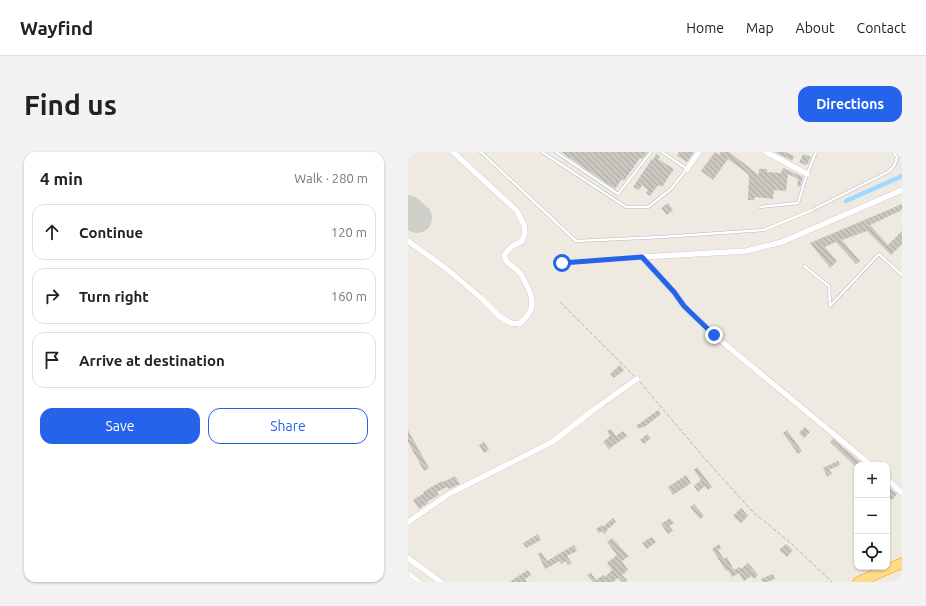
<!DOCTYPE html>
<html lang="en">
<head>
<meta charset="utf-8">
<style>
  body { margin:0; font-family:Ubuntu,sans-serif; background:#f2f2f2; color:#202124 }
  .controls { position:absolute; right:12px; bottom:12px; display:grid; overflow:hidden; border-radius:8px; box-shadow:0 1px 3px #0004 }
  .controls button { width:36px; height:36px; display:grid; place-items:center; padding:0; border:0; border-bottom:1px solid #e0e0e0; background:#fff; color:#202124; font:20px sans-serif }
  .stop { position:absolute; width:12px; height:12px; margin:-9px; border:3px solid #2563eb; border-radius:50%; background:#fff }
  .stop.end { background:#2563eb; border-color:#fff; box-shadow:0 1px 4px #0008 }
  .list { margin:0; padding:0; list-style:none }
  h2 { display:flex; justify-content:space-between; align-items:center; height:52px; margin:0; padding:0 16px; font-size:17px }
  h2 small { font-size:13px; font-weight:400; color:#757577 }
  .list li { display:grid; grid-template-columns:26px 1fr auto; gap:12px; align-items:center; box-sizing:border-box; height:56px; margin:0 8px 8px; padding:0 8px; border:1px solid #e0e0e0; border-radius:12px }
  .list b { display:block; font-size:15px; white-space:nowrap }
  .list em { font-size:13px; font-style:normal; color:#757577 }
  .actions { display:flex; gap:8px; padding:12px 16px }
  .actions a { flex:1; padding:9px 0; border:1px solid #2563eb; border-radius:12px; text-align:center; font-size:14px; color:#2563eb }
  .actions .main { background:#2563eb; color:#fff }
  .icon { flex:none; width:22px; height:22px; fill:none; stroke:currentColor; stroke-width:2; stroke-linecap:round; stroke-linejoin:round }
  .map { position:relative; flex:none; width:494px; height:430px; overflow:hidden; border-radius:12px }
  header { display:flex; align-items:center; gap:24px; box-sizing:border-box; height:56px; padding:0 20px; background:#fff; border-bottom:1px solid #e0e0e0 }
  header strong { font-size:19px }
  nav { display:flex; gap:22px; margin-inline-start:auto; font-size:14px }
  .intro { display:flex; align-items:center; justify-content:space-between; box-sizing:border-box; height:96px; padding:0 24px }
  h1 { margin:0; font-size:28px }
  .button { padding:10px 18px; border-radius:12px; background:#2563eb; color:#fff; font-size:14px; font-weight:700 }
  main { display:flex; gap:24px; padding:0 24px }
  aside { flex:1; background:#fff; border-radius:12px; box-shadow:0 1px 3px #0004 }
  .map>svg:first-child { display:block }
  .lines { fill:none; stroke-linecap:round; stroke-linejoin:round }
  .canal { stroke:#a0d9ff; stroke-width:4.5 }
  .runway { stroke:#d0cfca; stroke-width:30 }
  .building { fill:url(#building-back-hatch) }
  .lane-casing { stroke:#b4b8bd; stroke-width:3.5 }
  .street-casing { stroke:#b4b8bd; stroke-width:6 }
  .highway-casing { stroke:#ef9a00; stroke-width:11 }
  .path { stroke:#93caa0; stroke-width:1; stroke-dasharray:4 2; stroke-linecap:butt }
  .lane { stroke:#fff; stroke-width:2.5 }
  .street { stroke:#fff; stroke-width:5.5 }
  .highway { stroke:#ffdc87; stroke-width:10 }
  .route { stroke:#2563eb; stroke-width:5 }
</style>
</head>
<body>
<header>
<strong>Wayfind</strong>
<nav><a>Home</a><a>Map</a><a>About</a><a>Contact</a></nav>
</header>
<div class="intro"><h1>Find us</h1><a class="button">Directions</a></div>
<main>
<aside>
<h2>4 min<small>Walk · 280 m</small></h2>
<ul class="list">
<li><svg class="icon" aria-label="ahead" viewBox="0 0 24 24"><path d="M12 20V5M6 11l6-6 6 6"/></svg><div><b>Continue</b></div><em>120 m</em></li>
<li><svg class="icon" aria-label="right" viewBox="0 0 24 24"><path d="M7 20v-9h11M14 6l5 5-5 5"/></svg><div><b>Turn right</b></div><em>160 m</em></li>
<li><svg class="icon" aria-label="arrive" viewBox="0 0 24 24"><path d="M6 21V4h12l-3 4 3 4H6"/></svg><div><b>Arrive at destination</b></div></li>
</ul>
<div class="actions"><a class="main">Save</a><a>Share</a></div>
</aside>
<div class="map">
<svg width="494" height="430" viewBox="0 0 494 430">
  <defs>
    <pattern id="building-back-hatch" width="6" height="6" patternUnits="userSpaceOnUse"><rect width="6" height="6" fill="#cbc7c0"/><path d="M-1 5l2 2M0 0l6 6M5-1l2 2" fill="none" stroke="#a8a5a0"/></pattern>
  </defs>
  <rect width="100%" height="100%" fill="#eeeae1"/>
  <g class="lines">
    <!-- canal -->
    <path class="canal" d="M438 49 494 24"/>
    <!-- runway -->
    <path class="runway" d="M0 58 9 66"/>
  </g>
  <!-- building -->
  <path class="building" d="M153 0H240L234 7 232 6 216 29 214 27 207 37Z
    M271 0H286L279 10 269 4Z
    M307 0 311 3 313 0H321L351 23V17H359V20L373 21 375 16 395 25 392 35 389 34 390 27 380 22 378 39 366 38 365 47 347 45 346 48H340L341 23 320 7 305 28 293 19Z
    M367 0H377L386 4 384 9Z
    M248 2 252 5 250 7 266 17 254 35 250 33 242 44 238 41 240 38 234 33 231 38 225 35 244 7 245 8Z
    M395 2 403 5 399 13 391 11Z
    M260 51 265 58 259 63 253 56Z
    M494 52V58L462 73 480 93 494 79V92L483 103 459 79 434 88 452 109 448 112 428 90 417 95 429 109 422 116 402 91Z
    M212 213 216 218 206 226 202 222Z
    M250 258 253 262 235 276V274L231 277 228 274Z
    M397 275 402 280 396 286 391 281Z
    M203 277 208 284 215 279 219 284 201 297 195 290 202 284 199 279Z
    M0 278 21 316 16 319 0 290Z
    M379 278 394 299 390 302 375 281Z
    M239 282 243 286 236 292 232 288Z
    M425 287 456 313H449V316L422 290Z
    M76 290 81 298 76 301 71 293Z
    M430 309 432 313 421 318 424 322 419 325 415 316Z
    M289 315 304 335 300 338 297 334 290 340 286 334 293 328 286 318Z
    M278 323 283 331 265 343 260 335Z
    M47 324 52 332 41 337 39 335 29 340 31 343 19 350 20 351 11 357 5 348 16 341 15 340 34 329 35 330Z
    M479 333 489 342 484 348 479 344Z
    M286 352 296 364 292 367 282 355Z
    M333 356 340 364 333 371 325 364Z
    M205 366 208 370 198 379 199 380 196 382 194 379 191 381 188 377 194 373 195 375Z
    M262 366 266 371 261 374 265 379 260 382 253 372Z
    M130 382 133 388 118 396 115 391Z
    M244 385 248 390 239 397 234 391Z
    M204 386 221 404 214 409 220 418 214 423 219 428 218 430H214L210 426 205 430H185L179 423 183 421 188 428 195 423 197 425 204 418 199 411 209 403 199 390Z
    M311 392 313 396 310 398 316 407 319 405 326 418 332 415 333 417 340 411 350 423 346 427 343 424 336 429 331 421 324 425 320 418 318 419 304 397Z
    M378 392 385 398 379 405 371 398Z
    M166 393 169 399 159 404 164 411 160 413 158 409 153 412 152 409 137 417 130 402 133 400 139 409Z
    M120 418 123 423 117 427 119 430H101Z
    M365 422 367 427 359 430H354L353 427Z"/>
  <g class="lines">
    <defs>
      <path id="lane" d="M73 0 168 89 254 85 356 78 404 58 482 19 487 12 489 5 485 0
        M134 0 218 55H240L263 37 279 17 254 0
        M148 0 210 42 243 0
        M352 55 390 51 399 22 408 0
        M396 114 421 134 422 154 471 102 494 123"/>
      <path id="street" d="M358 0 399 22
        M279 17 291 0
        M0 89 40 118 72 145 91 164 103 171 111 172C127 159 127 149 118 132 116 128 114 124 112 121 105 113 99 114 96 103L103 95 114 89 117 81 116 73 109 59 45 0
        M463 313 306 183 276 154 266 140 234 105 338 99 374 90 494 38
        M479 327 494 341
        M0 370 41 342 144 290 188 256 229 227
        M0 406 33 430
        M0 422 10 430"/>
      <path id="highway" d="M450 430 494 411"/>
    </defs>
    <!-- lane casing -->
    <use href="#lane" class="lane-casing"/>
    <!-- street casing -->
    <use href="#street" class="street-casing"/>
    <!-- highway casing -->
    <use href="#highway" class="highway-casing"/>
    <!-- path -->
    <path class="path" d="M154 111 230 105
      M152 150 226 224
      M232 230 298 308 345 360 384 392 424 430"/>
    <!-- lane -->
    <use href="#lane" class="lane"/>
    <!-- street -->
    <use href="#street" class="street"/>
    <!-- highway -->
    <use href="#highway" class="highway"/>
  </g>
  <g class="lines">
    <!-- route -->
    <path class="route" d="M154 111 234 105 266 140 276 154 306 183"/>
  </g>
</svg>
<div class="controls">
<button>+</button>
<button>−</button>
<button><svg class="icon" aria-label="locate" viewBox="0 0 24 24"><circle cx="12" cy="12" r="6"/><path d="M12 2v4M12 18v4M2 12h4M18 12h4"/></svg></button>
</div>
<div class="stop" style="left:154px;top:111px"></div>
<div class="stop end" style="left:306px;top:183px"></div>
</div>
</main>
</body>
</html>
